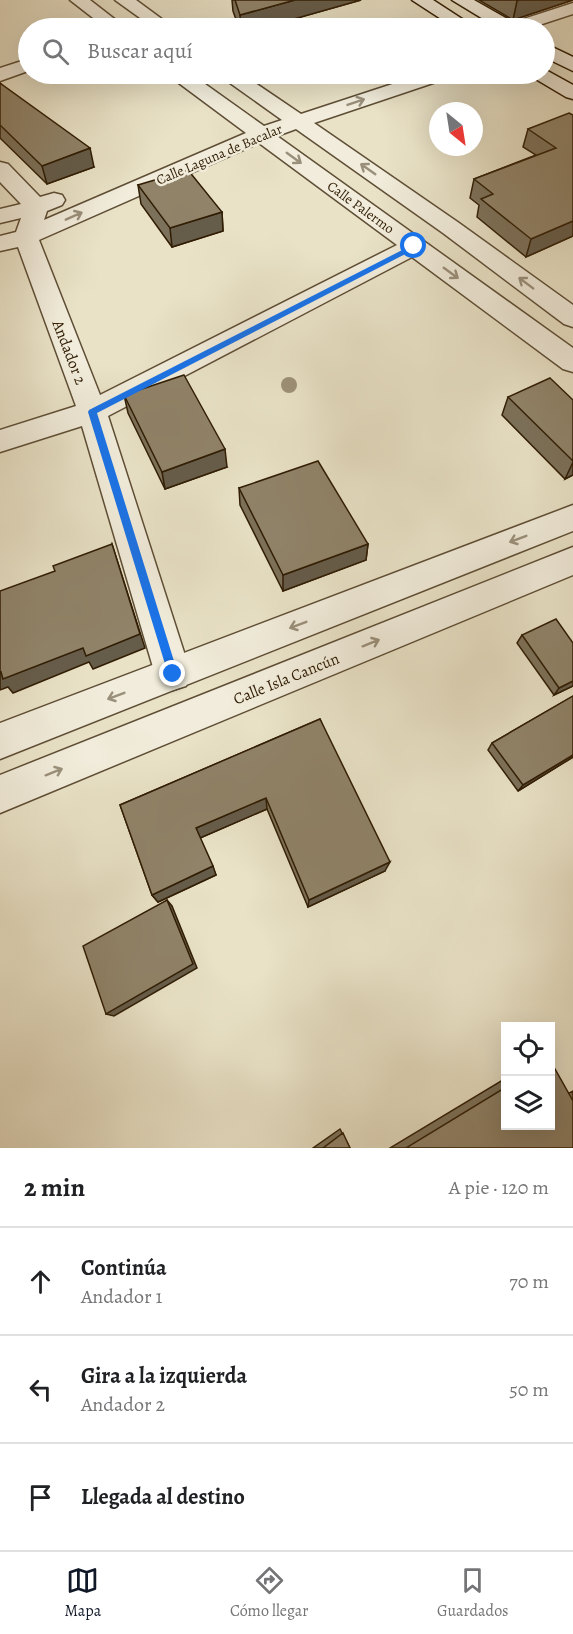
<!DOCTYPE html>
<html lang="es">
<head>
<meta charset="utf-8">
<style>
  body { margin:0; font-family:Alegreya,serif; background:#f2f2f2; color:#202124 }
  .controls { position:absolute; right:18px; bottom:18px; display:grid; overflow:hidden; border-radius:0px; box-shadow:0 6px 24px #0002 }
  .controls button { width:54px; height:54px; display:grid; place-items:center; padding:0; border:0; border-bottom:2px solid #e0e0e0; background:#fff; color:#202124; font:30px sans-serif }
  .compass { position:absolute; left:429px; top:102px; width:54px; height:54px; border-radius:50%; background:#fff; box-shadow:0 6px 24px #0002; rotate:150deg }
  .stop { position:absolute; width:18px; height:18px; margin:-14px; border:4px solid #1a73e8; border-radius:50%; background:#fff }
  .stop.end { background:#1a73e8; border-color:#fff; box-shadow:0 2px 6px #0008 }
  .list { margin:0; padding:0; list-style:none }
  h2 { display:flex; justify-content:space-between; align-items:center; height:78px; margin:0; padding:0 24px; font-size:26px }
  h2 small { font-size:20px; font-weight:400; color:#757577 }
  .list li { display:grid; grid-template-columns:39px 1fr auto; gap:18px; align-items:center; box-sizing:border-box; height:108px; padding:0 24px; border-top:2px solid #e0e0e0 }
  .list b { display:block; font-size:22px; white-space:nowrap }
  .list p { margin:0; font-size:20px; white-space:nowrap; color:#757577 }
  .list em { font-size:20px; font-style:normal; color:#757577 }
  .icon { flex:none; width:33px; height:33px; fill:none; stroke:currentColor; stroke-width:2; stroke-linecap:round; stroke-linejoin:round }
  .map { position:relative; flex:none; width:573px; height:1148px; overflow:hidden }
  .search { position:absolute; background:#fff; box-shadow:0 6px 24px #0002; left:18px; right:18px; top:18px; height:66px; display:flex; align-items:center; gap:15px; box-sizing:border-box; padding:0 21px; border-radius:33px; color:#757577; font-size:22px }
  .sheet { height:402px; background:#fff }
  nav { display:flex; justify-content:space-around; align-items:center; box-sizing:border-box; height:84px; border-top:2px solid #e0e0e0; background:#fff; font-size:16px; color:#757577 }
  nav a { display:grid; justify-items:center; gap:3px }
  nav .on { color:#111827 }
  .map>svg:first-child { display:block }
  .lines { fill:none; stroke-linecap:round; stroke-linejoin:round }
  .minor-casing { stroke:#5e4e35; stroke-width:3 }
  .tertiary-casing { stroke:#5e4e35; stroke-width:3 }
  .secondary-casing { stroke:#301d04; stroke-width:3 }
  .minor { fill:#f1ecdb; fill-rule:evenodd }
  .tertiary { fill:#f1ecdb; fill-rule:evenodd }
  .secondary { fill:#f1ecdb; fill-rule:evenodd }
  .tree { fill:#9d9177 }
  .wall { fill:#7c715a; stroke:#301d04; stroke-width:1.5 }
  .shaded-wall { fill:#655c4a; stroke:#301d04; stroke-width:1.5 }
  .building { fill:#908369; stroke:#301d04; stroke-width:1.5 }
  .oneway { stroke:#9a8f7a }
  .route { fill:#1a73e8 }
  .labels { text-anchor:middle; stroke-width:5; stroke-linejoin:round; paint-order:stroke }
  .far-street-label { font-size:14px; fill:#301d04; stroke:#f1ecdb }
  .street-label { font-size:16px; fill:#301d04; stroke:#f1ecdb }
</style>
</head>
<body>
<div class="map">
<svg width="573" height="1148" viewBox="0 0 573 1148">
  <rect width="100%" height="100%" fill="#e9e2c7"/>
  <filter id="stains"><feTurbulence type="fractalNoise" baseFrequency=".00333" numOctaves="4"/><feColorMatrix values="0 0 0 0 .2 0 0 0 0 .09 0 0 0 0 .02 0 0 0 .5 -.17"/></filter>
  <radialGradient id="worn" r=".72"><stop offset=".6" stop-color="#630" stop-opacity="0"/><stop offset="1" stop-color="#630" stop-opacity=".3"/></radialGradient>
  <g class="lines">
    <defs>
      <path id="minor" d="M70 0H90L126 28H106Z
        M115 0H136L174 28H154Z
        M573 3V14L530 28H505L508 24Z
        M28 59V71L0 81V68Z
        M170 74H191L264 126 282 120 223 78 221 74H242L301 114 423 74H450L448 78 314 123 459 223 573 305V327L564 324 443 233 296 129 277 136 573 348V372L563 369 412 257 108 416 191 674 186 686 173 690 160 686 155 674 82 426 0 452V430L76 406 18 247 0 251V236L16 232 21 218 0 223V209L21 204 0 182V162L8 164 40 197 54 193 62 195 65 200 62 205 47 211 44 220 246 133 172 78ZM259 143 397 245 100 395 39 240Z"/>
      <path id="tertiary" d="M573 505V531L0 759V723Z
        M573 547V575L0 813V775Z"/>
      <path id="secondary" d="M412 0H433L476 28H455Z
        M452 0H474L516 24 519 28H498Z
        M544 43 573 57V71L544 57Z
        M544 69 573 85V99L566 97 534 78 531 74H544Z"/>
    </defs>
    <!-- minor casing -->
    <use href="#minor" class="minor-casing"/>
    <!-- tertiary casing -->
    <use href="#tertiary" class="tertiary-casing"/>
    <!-- secondary casing -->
    <use href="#secondary" class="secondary-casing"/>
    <!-- minor -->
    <use href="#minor" class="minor"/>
    <!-- tertiary -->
    <use href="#tertiary" class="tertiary"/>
    <!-- secondary -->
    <use href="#secondary" class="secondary"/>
  </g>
  <!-- trees -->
  <circle class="tree" cx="289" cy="385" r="8"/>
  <!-- wall -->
  <path class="wall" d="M232 0H361L262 28H239L233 11Z
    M479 0H573L513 20Z
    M0 83 94 167 47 184 0 138Z
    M573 115V236L526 257 477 217 479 205 470 198 474 179 536 155 523 147 528 129Z
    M138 185 222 212 223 231 172 247 141 204Z
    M124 395 227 467 165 489 128 413Z
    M508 397 573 400V475L565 479 502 415Z
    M239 488 368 544 366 560 283 591 240 505Z
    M522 635 573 686 554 695 517 643Z
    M573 696V757L518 791 488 750 492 743Z
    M320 719 385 871 308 907 267 809 200 838 216 875 158 902 152 895 120 805Z
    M506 1078V1125L573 1091V1148H390Z
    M340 1129 350 1148H313Z"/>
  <!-- shaded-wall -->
  <path class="shaded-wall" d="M295 0H361L262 28H241L240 15Z
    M519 0H573L513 20 517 1Z
    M90 148 94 167 47 184 42 166Z
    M222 212 223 231 172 247 170 228Z
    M573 221V236L526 257 531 239Z
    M225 449 227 467 165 489 162 472Z
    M573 462V475L565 479Z
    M112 544 145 648 93 669 89 662 13 693 8 687 0 690V673L83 648Z
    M368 544 366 560 283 591V575Z
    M573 681V686L554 695 559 688Z
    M573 755V757L518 791 523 785Z
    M266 798 267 809 200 838 196 828Z
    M390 862 385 871 308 907 309 900Z
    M213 866 216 875 158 902 152 895Z
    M167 900 172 906 197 968 114 1016 106 1014Z"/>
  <!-- building -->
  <path class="building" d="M235 0H295L240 15Z
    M0 83 90 148 42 166 0 125Z
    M569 113 573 115V221L531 239 481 199 493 194 474 179 556 148 528 129Z
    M188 170 222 212 170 228 138 185Z
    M184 375 225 449 162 472 124 395Z
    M550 378 573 400V461L508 397Z
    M318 461 368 544 283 575 239 488Z
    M112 544 140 634 86 656 83 648 3 679 1 672 0 673V591L55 571 53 566Z
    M556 619 573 643V681L559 688 522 635Z
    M573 696V755L523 785 492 743Z
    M320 719 390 862 309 900 266 798 196 828 213 866 152 895 120 805Z
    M167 900 193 964 106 1014 83 946Z
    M550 1060 573 1101V1148H406L506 1087V1125H550Z
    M343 1133 350 1148H323Z"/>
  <!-- one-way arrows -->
  <defs><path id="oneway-shaft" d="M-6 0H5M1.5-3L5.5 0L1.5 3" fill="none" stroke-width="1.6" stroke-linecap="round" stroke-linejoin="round" transform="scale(1.5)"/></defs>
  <g class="oneway">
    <use href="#oneway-shaft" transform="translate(356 102) rotate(-19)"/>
    <use href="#oneway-shaft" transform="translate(294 158) rotate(36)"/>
    <use href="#oneway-shaft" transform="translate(368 169) rotate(-145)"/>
    <use href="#oneway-shaft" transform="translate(74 216) rotate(-24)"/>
    <use href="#oneway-shaft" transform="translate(451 273) rotate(36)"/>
    <use href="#oneway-shaft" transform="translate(526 283) rotate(-143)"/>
    <use href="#oneway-shaft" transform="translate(518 539) rotate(159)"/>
    <use href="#oneway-shaft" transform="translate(298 625) rotate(159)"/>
    <use href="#oneway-shaft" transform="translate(371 643) rotate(-22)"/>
    <use href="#oneway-shaft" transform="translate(116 696) rotate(159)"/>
    <use href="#oneway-shaft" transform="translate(54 772) rotate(-22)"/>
  </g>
  <!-- route -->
  <path class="route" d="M414 244 417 248 97 413 178 674 173 678 169 677 88 412 89 410Z"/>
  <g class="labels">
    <!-- far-street labels -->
    <g class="far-street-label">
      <text transform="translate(219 154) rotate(-23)" y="5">Calle Laguna de Bacalar</text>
      <text transform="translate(361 207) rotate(36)" y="5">Calle Palermo</text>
    </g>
    <!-- street labels -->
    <g class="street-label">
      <text transform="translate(70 352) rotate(69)" y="6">Andador 2</text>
      <text transform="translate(286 678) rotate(-22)" y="6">Calle Isla Cancún</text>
    </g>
  </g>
  <rect width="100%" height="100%" filter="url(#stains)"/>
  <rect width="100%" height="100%" fill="url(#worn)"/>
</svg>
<div class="controls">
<button><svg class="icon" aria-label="locate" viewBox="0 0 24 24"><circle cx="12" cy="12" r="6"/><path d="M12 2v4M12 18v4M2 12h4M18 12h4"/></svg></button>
<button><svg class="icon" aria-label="layers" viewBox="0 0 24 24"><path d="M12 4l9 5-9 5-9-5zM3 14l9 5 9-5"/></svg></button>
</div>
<svg class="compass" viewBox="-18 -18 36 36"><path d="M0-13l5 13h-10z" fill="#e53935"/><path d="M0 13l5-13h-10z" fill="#757577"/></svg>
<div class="stop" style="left:414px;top:246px"></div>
<div class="stop end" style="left:173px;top:674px"></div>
<div class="search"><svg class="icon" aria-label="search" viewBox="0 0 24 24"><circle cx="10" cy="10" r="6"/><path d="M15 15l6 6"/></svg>Buscar aquí</div>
</div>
<section class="sheet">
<h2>2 min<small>A pie · 120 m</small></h2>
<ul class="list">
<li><svg class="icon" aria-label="ahead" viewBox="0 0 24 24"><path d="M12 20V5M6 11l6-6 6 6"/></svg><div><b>Continúa</b><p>Andador 1</p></div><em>70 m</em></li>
<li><svg class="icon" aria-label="left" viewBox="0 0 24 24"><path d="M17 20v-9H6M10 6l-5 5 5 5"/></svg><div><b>Gira a la izquierda</b><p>Andador 2</p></div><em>50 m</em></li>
<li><svg class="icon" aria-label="arrive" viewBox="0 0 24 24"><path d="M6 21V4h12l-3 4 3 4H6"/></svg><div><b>Llegada al destino</b></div></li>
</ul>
</section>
<nav>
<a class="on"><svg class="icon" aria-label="map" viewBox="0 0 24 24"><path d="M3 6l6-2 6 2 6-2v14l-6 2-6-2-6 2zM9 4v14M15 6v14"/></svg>Mapa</a>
<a><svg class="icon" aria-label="directions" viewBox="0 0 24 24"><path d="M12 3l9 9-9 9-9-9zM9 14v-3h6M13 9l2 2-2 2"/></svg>Cómo llegar</a>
<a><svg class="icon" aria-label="saved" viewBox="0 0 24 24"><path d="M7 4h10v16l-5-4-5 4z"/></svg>Guardados</a>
</nav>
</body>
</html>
